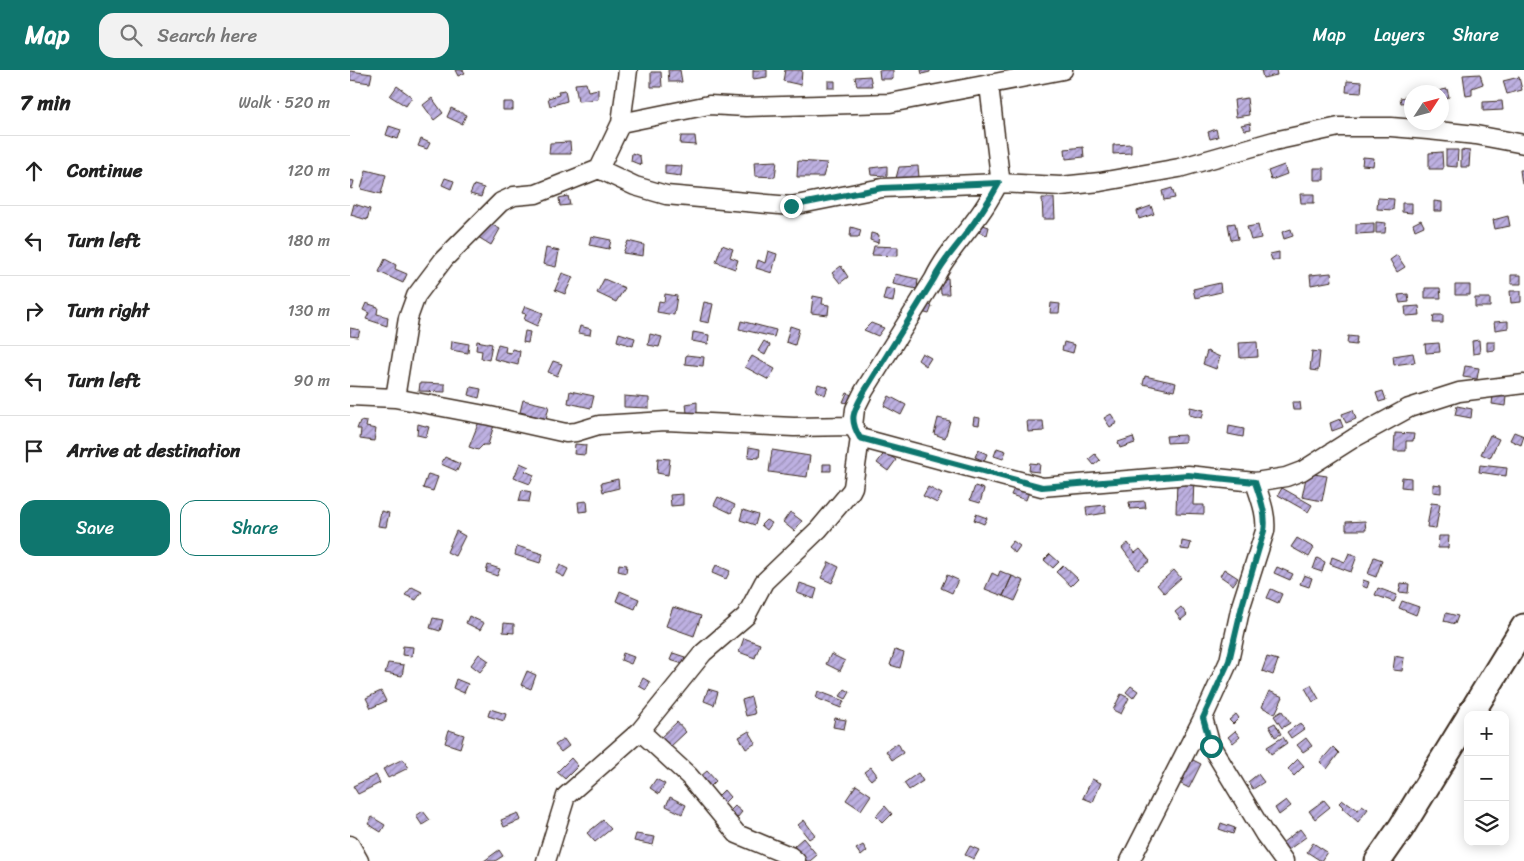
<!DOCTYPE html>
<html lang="en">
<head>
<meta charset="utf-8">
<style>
  body { margin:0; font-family:Sriracha,sans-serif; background:#f2f2f2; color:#222 }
  .controls { position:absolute; right:15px; bottom:15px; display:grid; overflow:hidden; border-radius:10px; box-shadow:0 2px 12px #0003 }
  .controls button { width:45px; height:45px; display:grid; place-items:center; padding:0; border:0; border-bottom:1px solid #e0e0e0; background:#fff; color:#222; font:25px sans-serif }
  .compass { position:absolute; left:1054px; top:15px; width:45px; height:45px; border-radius:50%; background:#fff; box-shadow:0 2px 12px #0003; rotate:54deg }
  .stop { position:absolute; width:15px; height:15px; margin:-11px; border:4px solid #0f766e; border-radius:50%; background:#fff }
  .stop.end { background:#0f766e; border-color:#fff; box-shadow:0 1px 5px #0008 }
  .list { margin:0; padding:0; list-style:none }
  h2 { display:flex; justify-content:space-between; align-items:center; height:65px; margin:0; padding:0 20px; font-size:21px }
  h2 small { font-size:16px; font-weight:400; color:#767676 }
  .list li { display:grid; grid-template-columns:32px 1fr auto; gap:15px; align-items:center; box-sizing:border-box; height:70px; padding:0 20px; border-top:1px solid #e0e0e0 }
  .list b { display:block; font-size:19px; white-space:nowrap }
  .list em { font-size:16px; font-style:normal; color:#767676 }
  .actions { display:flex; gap:10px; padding:15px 20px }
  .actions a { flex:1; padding:11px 0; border:1px solid #0f766e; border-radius:15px; text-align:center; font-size:18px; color:#0f766e }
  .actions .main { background:#0f766e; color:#fff }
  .icon { flex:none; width:28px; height:28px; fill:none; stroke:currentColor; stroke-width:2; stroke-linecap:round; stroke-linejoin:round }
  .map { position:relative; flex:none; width:1174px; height:791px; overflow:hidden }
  header { display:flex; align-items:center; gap:30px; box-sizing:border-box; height:70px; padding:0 25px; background:#0f766e; color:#fff }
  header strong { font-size:24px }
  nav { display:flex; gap:28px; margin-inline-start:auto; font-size:18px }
  .search { width:350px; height:45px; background:#f2f2f2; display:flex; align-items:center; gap:12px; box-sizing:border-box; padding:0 18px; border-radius:15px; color:#767676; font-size:19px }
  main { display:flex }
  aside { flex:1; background:#fff }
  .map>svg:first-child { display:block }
  .building { fill:url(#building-hatch); stroke:#3b2a1e }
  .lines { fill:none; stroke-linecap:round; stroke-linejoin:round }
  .street-casing { stroke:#3b2a1e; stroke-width:21 }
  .secondary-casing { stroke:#3b2a1e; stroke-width:29 }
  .street { stroke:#fff; stroke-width:18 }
  .secondary { stroke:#fff; stroke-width:25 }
  .route { stroke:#0f766e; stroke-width:6 }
</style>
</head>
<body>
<header>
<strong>Map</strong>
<div class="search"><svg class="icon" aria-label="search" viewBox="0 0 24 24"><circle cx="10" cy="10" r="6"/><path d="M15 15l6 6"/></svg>Search here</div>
<nav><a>Map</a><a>Layers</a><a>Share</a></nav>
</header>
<main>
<aside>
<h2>7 min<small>Walk · 520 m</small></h2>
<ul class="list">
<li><svg class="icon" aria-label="ahead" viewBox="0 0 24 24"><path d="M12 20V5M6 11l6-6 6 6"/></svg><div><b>Continue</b></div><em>120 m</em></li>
<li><svg class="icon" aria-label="left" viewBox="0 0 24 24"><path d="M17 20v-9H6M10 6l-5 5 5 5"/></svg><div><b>Turn left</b></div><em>180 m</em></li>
<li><svg class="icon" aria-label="right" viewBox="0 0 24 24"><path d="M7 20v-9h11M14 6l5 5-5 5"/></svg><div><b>Turn right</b></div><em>130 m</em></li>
<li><svg class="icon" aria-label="left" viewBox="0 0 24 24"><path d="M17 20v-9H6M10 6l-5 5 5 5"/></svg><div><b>Turn left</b></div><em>90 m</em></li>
<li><svg class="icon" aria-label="arrive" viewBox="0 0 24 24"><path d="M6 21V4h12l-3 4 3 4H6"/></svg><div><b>Arrive at destination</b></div></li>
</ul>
<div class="actions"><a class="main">Save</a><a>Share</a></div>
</aside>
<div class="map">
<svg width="1174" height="791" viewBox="0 0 1174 791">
  <defs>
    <pattern id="building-hatch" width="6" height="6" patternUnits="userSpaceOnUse" patternTransform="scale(1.25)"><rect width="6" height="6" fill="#bdb0e1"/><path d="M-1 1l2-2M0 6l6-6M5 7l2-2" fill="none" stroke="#9b8fb6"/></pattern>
  </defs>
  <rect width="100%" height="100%" fill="#fff"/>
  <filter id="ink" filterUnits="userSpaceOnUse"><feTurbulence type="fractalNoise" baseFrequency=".02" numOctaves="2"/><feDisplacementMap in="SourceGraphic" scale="10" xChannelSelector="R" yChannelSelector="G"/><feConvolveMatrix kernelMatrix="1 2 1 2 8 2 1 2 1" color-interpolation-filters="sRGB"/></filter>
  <g filter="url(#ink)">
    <!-- building -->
    <path class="building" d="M105 0H113L115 3 108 6Z
      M318 0H330L332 12H319Z
      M403 0H417V7L403 9Z
      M435 0H452L451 15 433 11Z
      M529 0H543V9H530Z
      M571 0H580V2L572 4Z
      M911 0H926L927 5 913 8Z
      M0 1 22 4 20 13 0 10Z
      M301 2H311L312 17H301Z
      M1130 4 1133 14 1122 18V25L1116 26 1113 5Z
      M520 6 522 16H507L505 7Z
      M1169 7 1172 20 1157 24 1153 11Z
      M478 11H485V18H478Z
      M997 11 1012 12 1011 23 996 22Z
      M236 13 238 21 248 19V29L228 31 225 14Z
      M47 16 62 27 56 36 40 26Z
      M1097 19 1099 27 1092 29V22H1082Z
      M215 20 217 31 200 36 198 28 209 25 208 21Z
      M1061 26 1062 32 1051 33 1050 28Z
      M82 28 93 43 84 50 73 35Z
      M897 28 899 45 886 47 884 30Z
      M1152 31 1153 40 1133 41V32Z
      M153 32H163V40H153Z
      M101 38 116 45 112 54 97 47Z
      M900 53 901 59 895 60 891 55Z
      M39 56 51 60 48 69 36 65Z
      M866 59 868 67 860 69 858 62Z
      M331 66H345L346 75 330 74Z
      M71 69 80 73 77 79 68 76Z
      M220 72 221 84H199L200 73Z
      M781 74V83L763 84V75Z
      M733 77 734 87 716 89 715 79Z
      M1096 80H1108L1107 97 1096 96Z
      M1111 80 1120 81 1119 97H1111Z
      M1092 82 1093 99H1079V83Z
      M282 83 290 86 291 95 281 91Z
      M1013 87 1024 88 1023 96 1012 95Z
      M427 91 425 107 405 106 404 92Z
      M448 91 477 93 473 107H447Z
      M315 95 332 96 331 106 315 104Z
      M934 95 937 104 921 110 918 101Z
      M537 96V106L521 105 520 98Z
      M568 96 569 107 546 108 549 97Z
      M964 98H974V110H964Z
      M16 100 36 105 31 124 11 119Z
      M1170 100H1174V114H1172Z
      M95 108 104 111 101 119 92 115Z
      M0 110 4 111 2 119 0 118Z
      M124 115 134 118 131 127 120 124Z
      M822 118 825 128 814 130 812 121Z
      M950 124H964V133H951Z
      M218 126 220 135 210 136 209 128Z
      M692 128H704L705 149H693Z
      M1028 128 1044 129 1043 140 1027 139Z
      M1084 131 1092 132V141H1084Z
      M1052 133H1062V143L1052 142Z
      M4 134 20 139 17 150 1 145Z
      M801 136 804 144 789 149 787 141Z
      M1158 146 1160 156 1145 159 1143 150Z
      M1071 150 1074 156 1065 160 1063 154Z
      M137 152 150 159 141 175 128 167Z
      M1026 152 1036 153 1035 163H1026Z
      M885 153 888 169 881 170 878 154Z
      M1024 153V163L1006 164V154Z
      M630 154 639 157 637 165 628 162Z
      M908 155 911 168 901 170 897 157Z
      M501 157 511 160 509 167H500Z
      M941 159 943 166 934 169 932 162Z
      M521 163 529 165 528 173 520 170Z
      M241 166 261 170 259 179 239 175Z
      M278 171 294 175 293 186 273 183Z
      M372 175 383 179 380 187 388 190 385 199 366 192Z
      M524 176 548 177V186L522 185Z
      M196 178 209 181 206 197 193 194Z
      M418 181 427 184 422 203 406 198 408 190 415 193Z
      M929 182V190H922L920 184Z
      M1047 185 1055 197 1047 202 1040 190Z
      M35 189 46 195 45 199 57 204 53 213 29 202Z
      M491 196 498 207 490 213 482 203Z
      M212 203 223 207 215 224 205 220Z
      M981 203 982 211 961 215 960 205Z
      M545 204 568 209 567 219 543 214Z
      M1161 205H1171V214H1161Z
      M598 208 599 224H591L590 209Z
      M254 209 275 218 266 232 247 223Z
      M870 213 871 222 845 228 843 219Z
      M1105 215H1120V225H1105Z
      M536 218 545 220 543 232 533 230Z
      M1075 218H1090L1091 228H1075Z
      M1160 221H1171V232L1161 233Z
      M315 224 327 226 324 245 307 242 309 231 314 232Z
      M1058 224 1059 232 1050 233 1048 225Z
      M463 226 473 228 472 234 479 235 478 245 461 243Z
      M1125 228H1140V237H1125Z
      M354 232 363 234 359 253 350 251Z
      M16 233 28 237 27 244 38 247 37 256 16 249 19 243 13 240Z
      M574 233 582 236 579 244 571 242Z
      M701 233 710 234 709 243H700Z
      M175 236 193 243 187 256 174 250 176 244 172 243Z
      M1069 236 1070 245 1056 246 1055 237Z
      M1084 245H1093V253H1083Z
      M391 251 426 260 424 267 389 259Z
      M1158 251V258L1145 260 1144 252Z
      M521 253 534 258 528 266 514 260Z
      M230 256 241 259 240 265 228 263Z
      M440 256 449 259 445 275 436 272Z
      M0 258 10 260 8 267 0 266Z
      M175 261 180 262 178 273 173 272Z
      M343 262 359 265 358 274 342 271Z
      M269 263 285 268 283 276 267 271Z
      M300 264 312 267 309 277 298 275Z
      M998 266 1007 267 1006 275 997 274Z
      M1129 270 1130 283 1123 284 1122 271Z
      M102 271 119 274 118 283 101 280Z
      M127 271 142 274 139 290 131 288 132 281 126 280Z
      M414 271 420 275 415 285 408 281Z
      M714 272 725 275 723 283 712 280Z
      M907 272 908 287 890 288 889 273Z
      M1137 272H1145V280L1137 281Z
      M1089 273 1090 282 1076 283 1075 274Z
      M148 274 156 276 155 282 161 283 162 279 170 281 168 295 144 289Z
      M857 281 870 287 866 299 853 294Z
      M962 281 970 282 968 301 960 300Z
      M572 283 581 288 576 296 568 290Z
      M1063 283 1065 292 1044 295 1043 286Z
      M336 285 354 287 353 296 335 294Z
      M402 286 425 299 419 310 395 297Z
      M203 291 212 294 207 306 198 302Z
      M1115 296 1129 298 1127 309 1113 307Z
      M795 306 826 313 824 321 793 314Z
      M70 313 95 314V322L69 321Z
      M468 314 478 317 475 325 466 321Z
      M121 317 131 319 129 328 119 325Z
      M220 321 244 326 241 338 218 333Z
      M1033 321 1036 330 1029 332 1026 323Z
      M497 323 504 326 501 334 493 332Z
      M274 326 299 328V338L274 337Z
      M539 326 556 335 551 345 534 336Z
      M1143 326 1156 327 1155 336 1142 334Z
      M173 330 199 336 196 349 170 342Z
      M347 332V343H337L336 334Z
      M942 332H950L951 340H943Z
      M1107 336 1122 339 1121 348 1105 345Z
      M840 337 854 340 852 348 839 345Z
      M1003 340 1006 349 996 353 992 344Z
      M761 344 767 353 760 357 754 348Z
      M624 347 630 348 629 355 623 354Z
      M588 348 600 351 595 368 584 364Z
      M130 349 144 355 138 375H133L128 380 119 377Z
      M990 349 993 357 982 361 980 353Z
      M10 351 17 352 16 357 26 359 24 371 10 369 11 359H7Z
      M677 351H693L694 361 678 362Z
      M68 354 79 357 76 367 67 365Z
      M879 356 894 359 893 367 878 364Z
      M1164 362 1174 366 1171 375 1160 370Z
      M1045 363 1064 364 1063 371H1056V381H1044Z
      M835 365V372L817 373 816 366Z
      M1140 365 1149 369 1140 388 1131 384Z
      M783 367 785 373 770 378 768 372Z
      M225 374 236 375 235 385 224 384Z
      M399 377 410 379 409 388 398 387Z
      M647 378 656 381 653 389 644 386Z
      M422 380 460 386 457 407 419 402Z
      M628 380 637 384 634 391 625 387Z
      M535 382 546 390 538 401 527 393Z
      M745 384 750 390 744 395 739 389Z
      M95 387 110 394 107 401 91 394Z
      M308 388 320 389 318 405 307 403Z
      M170 393 179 397 175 401 184 405 180 414 164 408Z
      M680 393 690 394 689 402 679 401Z
      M473 394H481V401H473Z
      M1130 395 1157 398 1156 406 1129 402Z
      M957 403 977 406 972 431 952 427Z
      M78 404 88 407 83 421 73 418Z
      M1052 407 1061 408V418L1051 417Z
      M268 409 269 418 253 422 251 413Z
      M827 409H844L843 435H854V444L826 443Z
      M1083 414 1091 415V423L1083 422Z
      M625 416 634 419 630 433 620 430Z
      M665 416 679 422 676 430 661 425Z
      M578 417 592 424 587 433 573 426Z
      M932 418 962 435 958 442 928 425Z
      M172 420 181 422 179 432 169 431Z
      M333 424V435L321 436 320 425Z
      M368 427 385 435 381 443 364 435Z
      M237 431 238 441 229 442 228 432Z
      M795 431 796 438 780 439 779 432Z
      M1081 433 1090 434 1086 458 1077 457Z
      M755 435 756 443 737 446 736 437Z
      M393 440 408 445 405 455 390 450Z
      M31 441 39 443 36 457 28 456Z
      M440 442 452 451 444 461 433 452Z
      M626 444 637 448 634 454 624 450Z
      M416 450 422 453 417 460 411 455Z
      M1015 451 1016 460H996V452Z
      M106 461 115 466 105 486 97 482Z
      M1089 466H1099L1098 478H1088Z
      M947 468 964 478 959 487 941 477Z
      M663 471 670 476 665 483 658 477Z
      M832 471 841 473 839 480 831 479Z
      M778 473 785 483 790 479 800 491 788 500 772 478Z
      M167 476 193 484 190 493 165 485Z
      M999 483 1007 486 1001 502 980 494 982 487 995 492Z
      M700 484 709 492 703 498 694 490Z
      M1024 487 1032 490 1026 507 1018 504Z
      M967 488 975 492 972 502 963 499Z
      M479 492 489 497 482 513 471 508Z
      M269 494 277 495 276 503 268 501Z
      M138 495 150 499 147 506 136 502Z
      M210 495 218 499 214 507 206 503Z
      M366 495 380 501 376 509 362 503Z
      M713 495 728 509 721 516 706 502Z
      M927 497 943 504 940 510 924 503Z
      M874 499 888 508 883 515 870 506Z
      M824 500 831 508 814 523 807 515Z
      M650 501 662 506 653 526 635 519 642 503 648 506Z
      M597 505 608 510 602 523 591 518Z
      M954 505 962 508 959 517 950 514Z
      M662 506 674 511 665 531 653 526Z
      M1013 510 1019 512 1017 518 1012 516Z
      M450 513 467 519 464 529 447 523Z
      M1051 513 1059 514 1058 523 1049 522Z
      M62 517 72 522 66 530 55 525Z
      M1028 518 1047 525 1044 532 1025 525Z
      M921 519 932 524 928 533 917 528Z
      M270 521 289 529 285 539 266 531Z
      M1052 531 1069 537 1066 545 1049 538Z
      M323 537 351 546 344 566 316 556Z
      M831 537 837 545 831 550 825 542Z
      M1096 543 1108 546 1105 554 1094 551Z
      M119 546 134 553 130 560 116 553Z
      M83 548 93 550 90 561 80 558Z
      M154 553 164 554V563L153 562Z
      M394 568 410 574 405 588 389 582Z
      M53 576 63 577 62 586 52 585Z
      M545 580 554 583 550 598 540 595Z
      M273 583 284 587 281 594 271 590Z
      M323 583 335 587 333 594 320 590Z
      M129 584 139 591 130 602 121 595Z
      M481 584 495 591 490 601 476 594Z
      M1045 586 1054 588 1052 601 1043 600Z
      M917 587 928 590 923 605 912 601Z
      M38 593 54 595 52 606 35 603Z
      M177 601 186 605 181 619 171 615Z
      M293 608 300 612 296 620 289 616Z
      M106 609 118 614 114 623 103 618Z
      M961 615 969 629 963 632 955 618Z
      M781 616 788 621 783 628 776 622Z
      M358 619 368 622 364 635 354 631Z
      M495 619 500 622 496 629 490 626Z
      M31 621 36 631 21 638 16 628Z
      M468 621 494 631 491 638 466 628Z
      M919 621 933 627 925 644 912 637Z
      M771 624 779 628 771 644 763 640Z
      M401 627 405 644 396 646 392 630Z
      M140 639 156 644 154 651 138 646Z
      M932 641 940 653 932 658 924 646Z
      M886 644 889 648 883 654 879 650Z
      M485 648 496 650 494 659 483 657Z
      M327 652 336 662 319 678 310 668Z
      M925 653 931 664 925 667 919 656Z
      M950 653 954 659 941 668 937 662Z
      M99 660 114 665 110 678 95 673Z
      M399 661 406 673 396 679 389 667Z
      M885 661 890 667 883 673 878 667Z
      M933 667 937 673 921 684 917 677Z
      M956 668 962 676 953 682 947 675Z
      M214 669 219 676 211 682 205 675Z
      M548 673 553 683 542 690 536 681Z
      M983 677 989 683 977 699 970 692Z
      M221 688 228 696 215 709 207 702Z
      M839 688 851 694 839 718 827 712Z
      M53 689 58 698 38 708 33 699Z
      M948 689 954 696 944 706 938 699Z
      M521 697 527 705 521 710 514 702Z
      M357 701 366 711 360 717 351 706Z
      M568 703 573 711 559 720 554 713Z
      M908 704 914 712 903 719 898 712Z
      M26 705 30 713 8 724 3 716Z
      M306 709 315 714 309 724 300 718Z
      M742 709 751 713 743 732 733 728Z
      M506 715 521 725 511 740 496 730Z
      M374 720 380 727 374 733 368 726Z
      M320 727 336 735 332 744 316 736Z
      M936 730 941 736 929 745 925 738Z
      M974 730 980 737 965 749 959 741Z
      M992 730 996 733 997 732 1008 740 1012 735 1018 739 1008 752 992 738 993 737 989 733Z
      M385 736 392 742 387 748 380 741Z
      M535 736 542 744 533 753 526 746Z
      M73 741 80 750 72 755 66 746Z
      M168 743 171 750 154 757 151 750Z
      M22 747 35 755 31 762 18 754Z
      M253 750 261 759 245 772 237 763Z
      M454 750 465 765 459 769 448 755Z
      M871 753 885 758 883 764 869 759Z
      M950 759 956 767 938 780 932 773Z
      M286 764 305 767 303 775 284 771Z
      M453 768 467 785 460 791H456L444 776Z
      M963 773 977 782 971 791 957 782Z
      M513 775 517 781 511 786 506 779Z
      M620 776 629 780 624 789 615 785Z
      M149 780 153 786 145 791H134Z"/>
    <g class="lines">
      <defs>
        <path id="street" d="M271 53 359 35 396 37 540 33 713 0
          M249 99 285 116 316 125 441 136 532 118 649 113 711 116 750 112 829 98 924 71 989 57H1041L1078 60 1126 65 1174 74
          M0 326 45 328 140 346 216 363 226 362 249 355 316 351 444 357 503 356
          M45 328 58 248 66 226 94 189 151 132 164 126 186 124 249 99 271 53 278 0
          M510 368 692 417 838 405 905 412 936 407 952 401 1004 368 1059 338 1109 322 1174 314
          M905 412C910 428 917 444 915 461L891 536 879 591 853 648 861 676 915 765 934 791
          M290 661 339 706 387 764 440 786 446 791
          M0 775 9 791
          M196 791 216 726 290 661 353 583 396 546 414 512 469 459 501 421 503 417 510 368 503 356 505 339 514 321 584 209C598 179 624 157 640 128 644 121 649 115 650 107L639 15
          M780 791 853 648"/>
        <path id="secondary" d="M1120 645 1174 557
          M1028 791 1051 758 1118 649"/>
      </defs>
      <!-- street casing -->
      <use href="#street" class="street-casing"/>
      <!-- secondary casing -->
      <use href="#secondary" class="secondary-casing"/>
      <!-- street -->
      <use href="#street" class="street"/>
      <!-- secondary -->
      <use href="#secondary" class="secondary"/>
    </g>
  </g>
  <g class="lines" filter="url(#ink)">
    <!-- route -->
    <path class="route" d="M441 136 532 118 649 113C639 131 628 148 615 165 604 180 592 192 584 209L514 322C504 341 498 348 510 368L692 417 838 405 905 412C910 428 917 444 914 461L892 536 879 591 853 648 861 676"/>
  </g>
</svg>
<div class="controls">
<button>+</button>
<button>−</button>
<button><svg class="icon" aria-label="layers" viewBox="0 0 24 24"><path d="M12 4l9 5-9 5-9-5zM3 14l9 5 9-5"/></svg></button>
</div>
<svg class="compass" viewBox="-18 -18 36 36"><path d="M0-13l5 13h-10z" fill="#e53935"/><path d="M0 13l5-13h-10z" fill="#767676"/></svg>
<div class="stop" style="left:861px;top:676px"></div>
<div class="stop end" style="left:441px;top:136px"></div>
</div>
</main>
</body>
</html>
